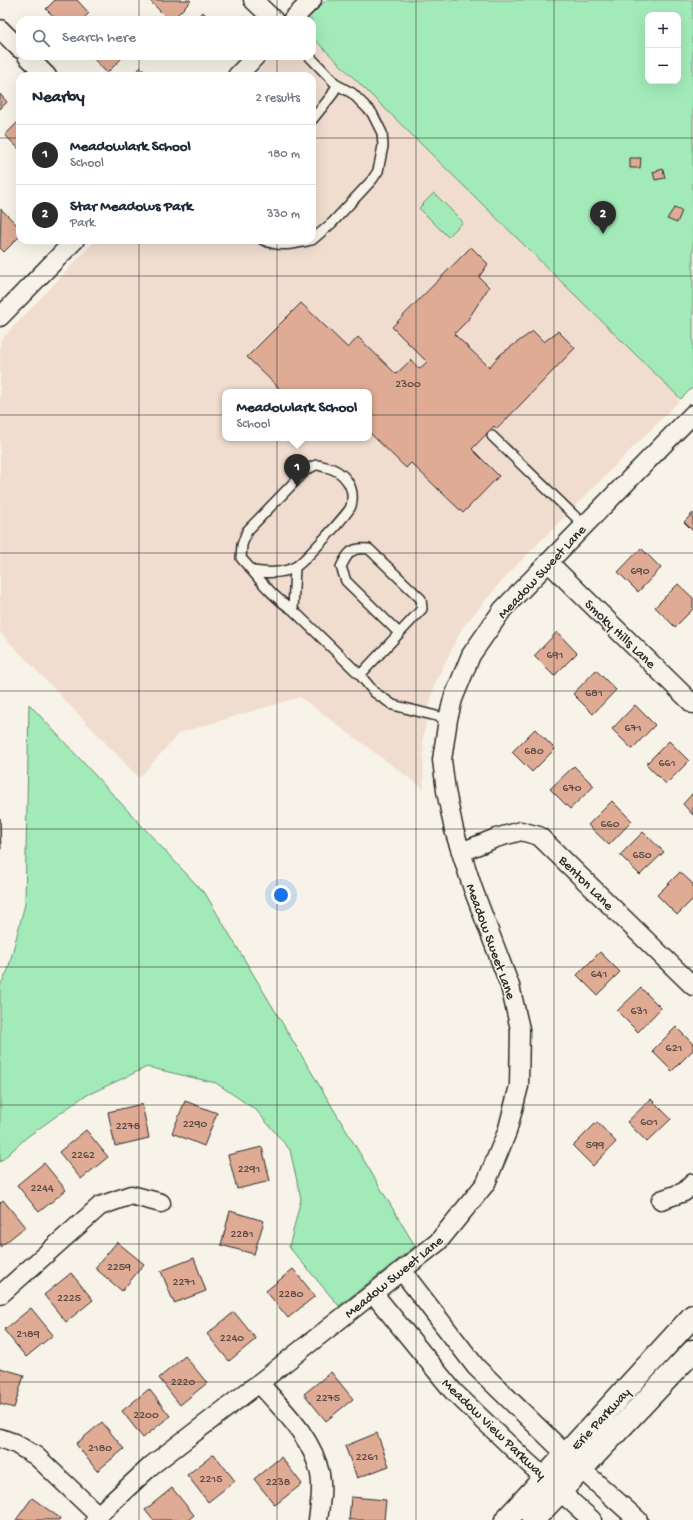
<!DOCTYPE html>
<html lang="en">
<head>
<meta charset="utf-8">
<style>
  body { margin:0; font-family:"Gochi Hand",sans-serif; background:#f6f6f7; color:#1f2937 }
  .controls { position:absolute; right:12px; top:12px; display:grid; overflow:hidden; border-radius:8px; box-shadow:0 4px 16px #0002 }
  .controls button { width:36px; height:36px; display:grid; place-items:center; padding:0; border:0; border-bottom:1px solid #e0e1e3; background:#fff; color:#1f2937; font:20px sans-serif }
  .you { position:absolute; left:281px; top:895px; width:14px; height:14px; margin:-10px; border:3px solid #fff; border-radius:50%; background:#1a73e8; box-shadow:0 0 0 6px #1a73e833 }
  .badge { display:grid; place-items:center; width:26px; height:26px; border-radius:50%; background:#2b2b2b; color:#fff; font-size:13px; font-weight:700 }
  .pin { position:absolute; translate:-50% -33px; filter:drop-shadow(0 1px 2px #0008) }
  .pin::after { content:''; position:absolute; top:21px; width:14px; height:12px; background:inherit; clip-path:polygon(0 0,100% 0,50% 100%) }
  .popup { position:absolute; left:222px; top:389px; width:150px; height:52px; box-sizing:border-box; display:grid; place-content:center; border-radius:8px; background:#fff; filter:drop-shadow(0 1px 3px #0005); font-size:13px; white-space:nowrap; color:#747a83 }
  .popup b { font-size:15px; color:#1f2937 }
  .popup::after { content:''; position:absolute; left:50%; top:100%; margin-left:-8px; border:8px solid transparent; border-top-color:#fff }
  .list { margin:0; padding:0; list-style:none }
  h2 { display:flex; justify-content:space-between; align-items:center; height:52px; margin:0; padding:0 16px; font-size:17px }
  h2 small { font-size:13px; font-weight:400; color:#747a83 }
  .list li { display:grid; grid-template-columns:26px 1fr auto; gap:12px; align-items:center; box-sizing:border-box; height:60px; padding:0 16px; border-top:1px solid #e0e1e3 }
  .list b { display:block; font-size:15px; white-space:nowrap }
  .list p { margin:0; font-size:13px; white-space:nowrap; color:#747a83 }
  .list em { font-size:13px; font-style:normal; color:#747a83 }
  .icon { flex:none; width:22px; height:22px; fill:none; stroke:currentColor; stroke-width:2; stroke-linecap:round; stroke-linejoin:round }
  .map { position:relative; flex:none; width:693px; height:1520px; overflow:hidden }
  .search { position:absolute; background:#fff; box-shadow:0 4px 16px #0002; left:16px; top:16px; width:300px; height:44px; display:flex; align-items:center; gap:10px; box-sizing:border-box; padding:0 14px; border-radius:12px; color:#747a83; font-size:15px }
  .panel { position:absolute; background:#fff; box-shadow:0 4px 16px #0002; left:16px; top:72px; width:300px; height:172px; border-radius:12px }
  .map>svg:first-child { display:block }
  .built { fill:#f0ddcf; fill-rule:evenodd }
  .green { fill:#a2ebb9; stroke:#668b72; fill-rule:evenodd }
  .building { fill:#e0ab95; stroke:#2b2b2b }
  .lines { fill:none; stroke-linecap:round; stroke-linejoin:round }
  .service-casing { stroke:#2b2b2b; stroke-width:12 }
  .minor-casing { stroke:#2b2b2b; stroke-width:21 }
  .secondary-casing { stroke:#2b2b2b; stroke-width:25 }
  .service { stroke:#f7f3e8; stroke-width:9 }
  .minor { stroke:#f7f3e8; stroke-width:18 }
  .secondary { stroke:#f7f3e8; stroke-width:22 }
  .grid { fill:none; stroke:#2b2b2b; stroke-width:1; stroke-opacity:0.55 }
  .labels { text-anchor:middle; stroke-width:3; stroke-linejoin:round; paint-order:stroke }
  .number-label { font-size:12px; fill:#584b46 }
  .street-label { font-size:14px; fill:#2b2b2b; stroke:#f7f3e8 }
</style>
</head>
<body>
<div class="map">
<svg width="693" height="1520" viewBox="0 0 693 1520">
  <rect width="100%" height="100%" fill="#f7f3e8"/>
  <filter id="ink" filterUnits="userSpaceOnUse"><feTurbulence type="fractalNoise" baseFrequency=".025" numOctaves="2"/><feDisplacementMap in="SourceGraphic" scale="8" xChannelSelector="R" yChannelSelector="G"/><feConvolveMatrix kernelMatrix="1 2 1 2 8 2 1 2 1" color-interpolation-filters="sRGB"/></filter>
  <g filter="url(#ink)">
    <!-- built -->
    <path class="built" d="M312 37 681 399 507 575 462 628 434 685 423 737 424 789 300 697 179 733 139 778 0 632V341L96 240H312V76H253L272 56H312ZM225 392H369V438H225Z"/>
    <!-- green -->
    <path class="green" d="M326 0H693V387L681 399 312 37V20H306ZM648 15H678V81H648Z
      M434 193 463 222 448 237 419 208Z
      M29 704 206 895 415 1246 339 1306 289 1247 301 1199 290 1150 256 1110 216 1083 147 1067 83 1097 27 1137 0 1162V986L8 970 25 904Z"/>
    <!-- building -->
    <path class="building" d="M55 0H77L89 13 82 20H57L46 9Z
      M149 0H189L191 1 172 20H169Z
      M203 12 211 20H195Z
      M91 56H124L107 73Z
      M141 67 150 76H132Z
      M0 94 7 102 0 109Z
      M20 120V150L5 135Z
      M630 158H641L640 168H630Z
      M663 169 665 178 655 180 653 172Z
      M674 208 682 211 677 223 667 219Z
      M1 209 20 228V236L4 252 0 248Z
      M471 247 488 264 479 277 489 287 467 321 454 334 489 367 501 354 533 331 544 342 558 331 575 348 497 429 494 426 472 449 499 476 463 513 411 463 406 468 369 432V392H283L247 357 301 303 348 348 358 337 396 374 411 360 419 369 427 362 392 327Z
      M693 513V531L684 522Z
      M641 548 661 568 638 592 618 572Z
      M678 584 693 598V609L675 627 655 607Z
      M557 632 577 653 554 676 534 656Z
      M596 670 616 690 593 714 573 694Z
      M635 705 655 725 632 749 612 729Z
      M535 729 555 749 532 772 512 752Z
      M669 741 689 761 666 784 646 764Z
      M574 766 594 786 570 809 550 789Z
      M693 793V815L683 804Z
      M612 801 632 821 609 845 588 825Z
      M0 818 1 849H0Z
      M643 832 664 852 640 875 620 855Z
      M680 872 693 884V899L677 915 657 895Z
      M600 952 620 972 597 995 577 975Z
      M641 988 661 1008 638 1032 617 1011Z
      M676 1027 693 1044V1050L672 1071 652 1051Z
      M651 1099 671 1119 647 1142 627 1122Z
      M185 1101 217 1113 204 1146 172 1133Z
      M142 1104 149 1138 115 1146 108 1112Z
      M597 1122 616 1142 593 1166 573 1146Z
      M86 1130 108 1157 81 1179 59 1152Z
      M262 1147 270 1181 237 1189 228 1155Z
      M44 1163 66 1190 39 1212 17 1185Z
      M3 1200 25 1227 0 1247V1203Z
      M230 1211 264 1221 254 1254 221 1245Z
      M117 1242 144 1264 122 1291 95 1268Z
      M194 1258 206 1291 174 1303 161 1271Z
      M293 1269 315 1296 288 1318 266 1291Z
      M71 1273 93 1300 66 1322 44 1295Z
      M31 1308 53 1335 26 1357 4 1330Z
      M234 1312 256 1339 229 1361 207 1334Z
      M185 1356 207 1383 180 1405 159 1378Z
      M0 1368 24 1375 14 1408 0 1404Z
      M331 1372 353 1399 326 1421 304 1394Z
      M149 1389 170 1416 143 1438 122 1411Z
      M102 1422 124 1449 97 1471 76 1444Z
      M377 1433 389 1466 357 1478 345 1446Z
      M214 1454 235 1481 208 1502 187 1475Z
      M281 1457 302 1484 275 1505 254 1479Z
      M172 1488 194 1515 188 1520H153L145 1510Z
      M351 1497 386 1500 384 1520H349Z
      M32 1498 60 1518 59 1520H16Z"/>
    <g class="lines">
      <defs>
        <path id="service" d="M309 56 337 85 352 93 372 113 382 133 383 146 378 171 372 180 332 223 312 240
          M312 120 332 95 337 85
          M263 240C281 248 294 244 311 240
          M492 436 584 525
          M253 571C266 573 283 574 295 567 302 564 350 512 351 506 356 487 344 471 326 467 324 467 320 465 317 465 314 465 309 469 306 470L247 531 242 545 241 558C258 577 271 596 293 610L360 675 374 692 393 705 448 719
          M293 610 295 567
          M360 675 422 609 421 599 369 549C352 547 348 552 341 567L346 581 399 633"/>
        <path id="minor" d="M253 0 274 20
          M292 20 312 0
          M0 29 20 49
          M27 56 47 76
          M237 76 256 56
          M0 317 75 240
          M548 562 693 704
          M461 852 496 838 521 831 539 836 693 986
          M661 1200 684 1192 693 1183
          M402 1271 476 1367 581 1469 638 1520
          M373 1293 453 1391 527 1462 592 1520
          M0 1295 100 1206 131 1195 161 1203
          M259 1383C283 1410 313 1438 320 1474 323 1489 320 1505 318 1520
          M0 1438 14 1443 36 1456 98 1515
          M95 1520 98 1515 152 1465 259 1383 438 1242 486 1183 507 1132 519 1086 520 1029 510 986 473 889 454 830 446 791 442 760 448 719 453 699 471 655 503 609 693 414"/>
        <path id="secondary" d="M506 1520 693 1316
          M533 1520 693 1351"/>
      </defs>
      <!-- service casing -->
      <use href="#service" class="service-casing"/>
      <!-- minor casing -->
      <use href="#minor" class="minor-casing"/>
      <!-- secondary casing -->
      <use href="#secondary" class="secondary-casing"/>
      <!-- service -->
      <use href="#service" class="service"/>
      <!-- minor -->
      <use href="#minor" class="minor"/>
      <!-- secondary -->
      <use href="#secondary" class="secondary"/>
    </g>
  </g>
  <!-- grid -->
  <path class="grid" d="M139 0V20M277 0V20M416 0V1520M554 0V1520M139 56V76M277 56V76M0 138H20M312 138H693M139 240V1520M277 240V1520M0 276H693M0 415H693M0 553H693M0 691H693M0 829H693M0 967H693M0 1105H693M0 1244H693M0 1382H693"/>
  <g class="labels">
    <!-- number labels -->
    <g class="number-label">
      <text x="408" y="387">2300</text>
      <text x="640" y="574">690</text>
      <text x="555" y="658">691</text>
      <text x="594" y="696">681</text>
      <text x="633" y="731">671</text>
      <text x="534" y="754">680</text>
      <text x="667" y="766">661</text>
      <text x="572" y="791">670</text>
      <text x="610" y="827">660</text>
      <text x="642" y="858">650</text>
      <text x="599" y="977">641</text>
      <text x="639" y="1014">631</text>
      <text x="674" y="1051">621</text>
      <text x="649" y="1125">601</text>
      <text x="195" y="1127">2290</text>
      <text x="128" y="1129">2278</text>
      <text x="595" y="1148">599</text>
      <text x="83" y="1158">2262</text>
      <text x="249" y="1172">2291</text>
      <text x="42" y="1191">2244</text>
      <text x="242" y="1237">2281</text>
      <text x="119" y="1270">2259</text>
      <text x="184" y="1285">2271</text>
      <text x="291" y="1297">2280</text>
      <text x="69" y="1301">2225</text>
      <text x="28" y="1337">2189</text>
      <text x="232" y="1341">2240</text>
      <text x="183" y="1385">2220</text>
      <text x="328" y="1401">2275</text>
      <text x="146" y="1418">2200</text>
      <text x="100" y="1451">2180</text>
      <text x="367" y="1460">2261</text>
      <text x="211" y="1482">2215</text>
      <text x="278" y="1485">2238</text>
    </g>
    <!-- street labels -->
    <g class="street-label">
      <text transform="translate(541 571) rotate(-47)" y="5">Meadow Sweet Lane</text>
      <text transform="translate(621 633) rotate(44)" y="5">Smoky Hills Lane</text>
      <text transform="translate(587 882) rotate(45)" y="5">Benton Lane</text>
      <text transform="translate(492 941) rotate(70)" y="5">Meadow Sweet Lane</text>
      <text transform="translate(393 1276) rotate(-39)" y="5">Meadow Sweet Lane</text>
      <text transform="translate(600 1418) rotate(-47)" y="5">Erie Parkway</text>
      <text transform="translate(495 1428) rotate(44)" y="5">Meadow View Parkway</text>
    </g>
  </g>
</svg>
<div class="controls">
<button>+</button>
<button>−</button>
</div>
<div class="you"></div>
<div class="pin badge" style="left:297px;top:487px">1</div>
<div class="popup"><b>Meadowlark School</b>School</div>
<div class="pin badge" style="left:603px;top:234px">2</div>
<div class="search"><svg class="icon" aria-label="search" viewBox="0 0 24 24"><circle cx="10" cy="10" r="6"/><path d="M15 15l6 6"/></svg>Search here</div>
<section class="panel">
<h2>Nearby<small>2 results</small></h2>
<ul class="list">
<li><span class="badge">1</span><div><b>Meadowlark School</b><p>School</p></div><em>180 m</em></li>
<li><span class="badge">2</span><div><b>Star Meadows Park</b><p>Park</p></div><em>330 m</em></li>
</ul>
</section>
</div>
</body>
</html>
